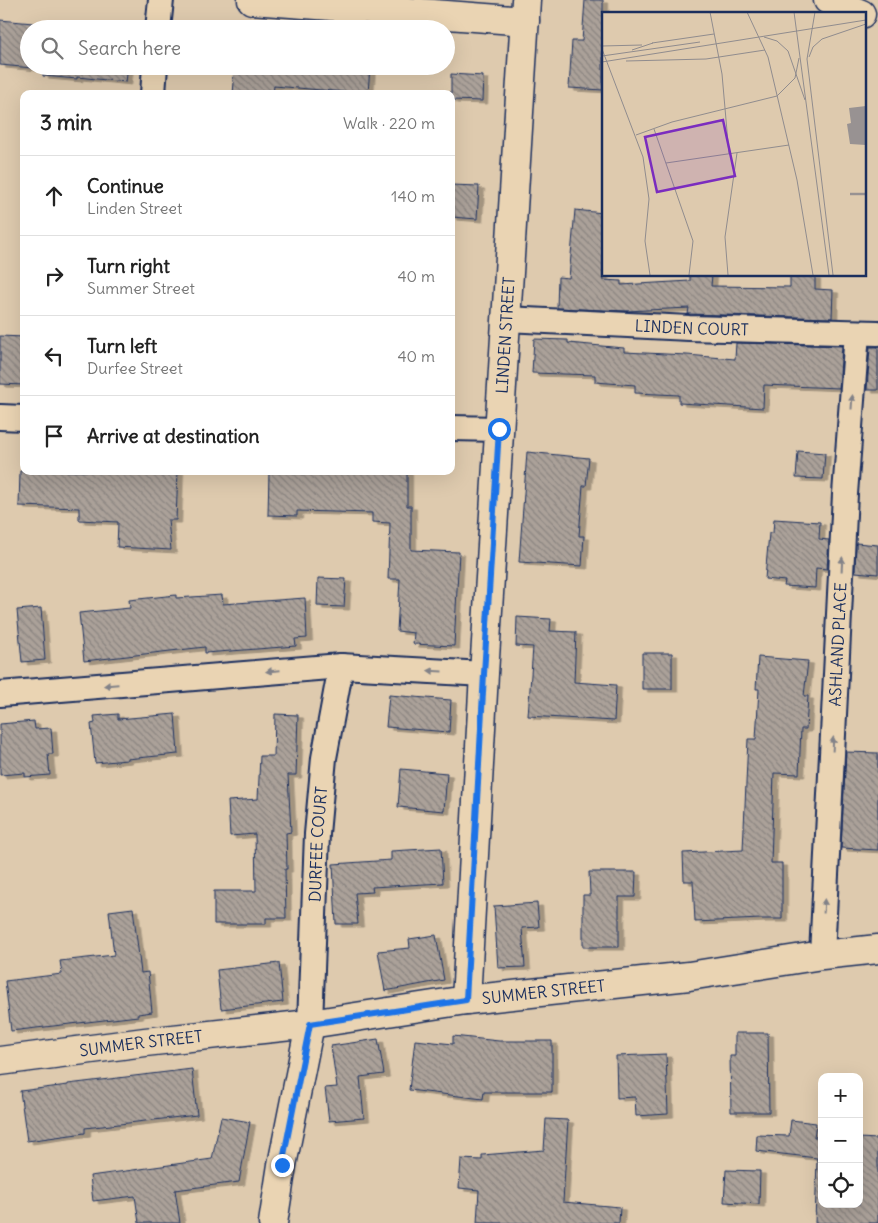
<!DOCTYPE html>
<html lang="en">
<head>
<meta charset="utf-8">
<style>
  body { margin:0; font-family:Delius,sans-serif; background:#f6f6f6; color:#222 }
  .controls { position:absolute; right:15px; bottom:15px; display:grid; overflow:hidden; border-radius:10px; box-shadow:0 5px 20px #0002 }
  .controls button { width:45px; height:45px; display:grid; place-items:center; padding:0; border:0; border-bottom:1px solid #e0e0e0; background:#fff; color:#222; font:25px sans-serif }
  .stop { position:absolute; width:15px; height:15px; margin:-11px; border:4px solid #1a73e8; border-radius:50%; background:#fff }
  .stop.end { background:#1a73e8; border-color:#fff; box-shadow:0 1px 5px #0008 }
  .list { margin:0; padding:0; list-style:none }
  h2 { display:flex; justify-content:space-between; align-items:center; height:65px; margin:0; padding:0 20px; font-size:21px }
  h2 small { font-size:16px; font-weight:400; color:#767676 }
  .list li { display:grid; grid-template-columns:32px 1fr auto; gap:15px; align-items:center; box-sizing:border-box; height:80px; padding:0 20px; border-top:1px solid #e0e0e0 }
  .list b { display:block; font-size:19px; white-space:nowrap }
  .list p { margin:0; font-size:16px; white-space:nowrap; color:#767676 }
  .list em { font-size:16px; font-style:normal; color:#767676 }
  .icon { flex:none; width:28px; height:28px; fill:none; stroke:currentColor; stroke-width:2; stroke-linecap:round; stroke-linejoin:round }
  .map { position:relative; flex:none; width:878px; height:1223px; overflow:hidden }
  .search { position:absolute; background:#fff; box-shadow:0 5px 20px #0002; left:20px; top:20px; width:435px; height:55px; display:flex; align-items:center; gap:12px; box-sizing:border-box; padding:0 18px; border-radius:28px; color:#767676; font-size:19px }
  .panel { position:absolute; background:#fff; box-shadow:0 5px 20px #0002; left:20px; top:90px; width:435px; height:385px; border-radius:10px }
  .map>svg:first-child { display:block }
  .building { fill:url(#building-back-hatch); stroke:#1b2f5e; filter:url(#shadow) }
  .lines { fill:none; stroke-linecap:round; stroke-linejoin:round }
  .street-casing { stroke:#1b2f5e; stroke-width:28 }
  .secondary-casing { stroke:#1b2f5e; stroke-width:31 }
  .street { stroke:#ead4b3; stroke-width:24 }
  .secondary { stroke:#ead4b3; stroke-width:28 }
  .oneway { fill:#828288 }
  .route { stroke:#1a73e8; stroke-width:6 }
  .labels { text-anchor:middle; stroke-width:4; stroke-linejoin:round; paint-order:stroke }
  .street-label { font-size:16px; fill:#1b2f5e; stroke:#ead4b3 }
  .inset-river { fill:none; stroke:#989292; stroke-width:2.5 }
  .inset-road { fill:none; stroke:#908c8e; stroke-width:1 }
  .view { fill:#7b2cbf; fill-opacity:0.15; stroke:#7b2cbf; stroke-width:2.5 }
  .inset-edge { fill:none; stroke:#1b2f5e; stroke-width:2.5 }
</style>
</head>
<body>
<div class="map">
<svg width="878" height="1223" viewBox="0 0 878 1223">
  <defs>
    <pattern id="building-back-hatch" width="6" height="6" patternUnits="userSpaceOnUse" patternTransform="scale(1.25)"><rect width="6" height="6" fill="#aba199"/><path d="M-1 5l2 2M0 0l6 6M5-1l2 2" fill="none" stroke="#8a8480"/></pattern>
    <filter id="shadow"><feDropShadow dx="5.5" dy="3" stdDeviation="0" flood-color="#0004"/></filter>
  </defs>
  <rect width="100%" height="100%" fill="#decaae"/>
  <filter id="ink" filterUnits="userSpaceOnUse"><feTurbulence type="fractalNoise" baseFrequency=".02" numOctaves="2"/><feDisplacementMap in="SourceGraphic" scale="10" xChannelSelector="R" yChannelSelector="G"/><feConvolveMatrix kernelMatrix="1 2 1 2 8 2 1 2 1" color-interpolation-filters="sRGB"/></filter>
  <g filter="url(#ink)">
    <!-- building -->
    <path class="building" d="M585 0H603V90L569 88 572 41H582Z
      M0 20 33 23V26L64 29H29V66H128L126 82 77 77V79L43 76V69L0 65Z
      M234 66H370L368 94 274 86 273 94H233L234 82H233Z
      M451 74 483 76 482 101 451 100Z
      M451 185 479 186 477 219 451 217Z
      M575 210 603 213V280L621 281V285L690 281V275H712L711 286 790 287V275L815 276V289L833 290 832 318 688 314 689 308 626 311 557 308 558 277 569 278Z
      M0 336 24 337V385L0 384Z
      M534 339 568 340V343L624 348V352L687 355 735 359 736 343 842 346 839 388 764 385 763 408 679 403V395L635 393V385L595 382V375L532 373Z
      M870 347H878V390H867Z
      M798 451 825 453 823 479 796 478Z
      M527 452 589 458 586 486H583L579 536H584L582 566 519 562Z
      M20 471H178L176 520H168L171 550 117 547 118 522 79 520V508L19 506Z
      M269 471H407V506H411V550L459 552 454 646 413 644 414 633 397 631 400 579H388L390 523 372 522V513L297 511V516L268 515Z
      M774 519 820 522 819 539 829 540 827 569 816 568 815 588 784 586 785 581 765 579 769 533H773Z
      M856 543 878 545V574L855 572Z
      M318 578 346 579 344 607 317 606Z
      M176 595V598L222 595 223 604 305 598 307 638 295 639 296 646 205 653V647L84 661 79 613 130 608 129 600Z
      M41 608 45 660 22 662 17 610Z
      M517 617 551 619 550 631 576 632 574 682 616 685 614 721 528 716 533 647 516 646Z
      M642 653H672V689H642Z
      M758 657 808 661 804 696H808L806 729H801L799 774 774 773 771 863H782V919H761L695 922 693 881H684L683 853 743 850 748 739H756L759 689H756Z
      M389 695 451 700 449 732 386 727Z
      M118 714V719L175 714 178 754 127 759V760L95 763 91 724 95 723 94 716Z
      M275 714 298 715 296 775H288L291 832 286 833 287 869H285L286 918H266V924H214V891H256L255 834 230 836 228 801 258 799 260 756H274Z
      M34 721 35 729 51 728 53 754H48L50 775 25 777V773L0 775V724Z
      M846 752 878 753V850L841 848Z
      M401 769 447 773 444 811 398 807Z
      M441 848 443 883 372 887 373 892 355 893 358 924H336L333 864 391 860V851Z
      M589 872H636L635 897H619V947H583V895H590Z
      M537 903 539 927 522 928 525 967 498 968 494 906Z
      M133 908 141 973 148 972 152 1012 138 1014V1016L11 1031 5 981 62 974 60 961 114 955 109 911Z
      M436 935 444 980 385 991 378 951 410 948 409 939Z
      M279 963 283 1002 221 1009 217 970Z
      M735 1033H768L769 1112H731L730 1056H735Z
      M453 1036 499 1041H552V1092H484L483 1099 409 1090 415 1040 453 1044Z
      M378 1039 384 1074 360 1077 364 1118 329 1121 325 1088 337 1087 331 1046Z
      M666 1054 668 1114 636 1116 635 1097 617 1098 616 1056Z
      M192 1069 197 1115 85 1128V1133L27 1141 20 1091 68 1085V1084Z
      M221 1117 250 1122 239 1182 175 1190 180 1223H139L135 1196 93 1201 90 1176 212 1159Z
      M546 1119 568 1120 563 1202 620 1207 619 1223H477L479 1190 459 1188 461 1159 482 1160V1155L544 1150Z
      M791 1120 816 1123 814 1137H822V1204H859V1138L878 1139V1223H815L817 1158 756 1151 757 1135 789 1136Z
      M726 1170 760 1171 759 1204 724 1202Z"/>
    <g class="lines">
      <defs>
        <g id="street">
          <path d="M158 29 161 0"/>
          <path d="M153 94 155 66"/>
          <path id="s1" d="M506 319 689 328 878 333"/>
          <path d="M0 417 24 418"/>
          <path d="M451 428 499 429"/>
          <path d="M0 694 341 666 484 674"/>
          <path id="s2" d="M822 955 845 494 857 333"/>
          <path id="s3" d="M310 1024 317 834 324 758 341 666"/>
        </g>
        <g id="secondary">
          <path d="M252 0 525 21"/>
          <path d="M828 0 861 14"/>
          <path id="s4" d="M466 1000 484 674 526 0"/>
          <path id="s5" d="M0 1061 145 1042 310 1024 466 1000 689 976 822 955 878 949"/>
          <path d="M273 1223 282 1165 310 1024"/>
        </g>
      </defs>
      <!-- street casing -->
      <use href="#street" class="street-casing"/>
      <!-- secondary casing -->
      <use href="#secondary" class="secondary-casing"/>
      <!-- street -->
      <use href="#street" class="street"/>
      <!-- secondary -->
      <use href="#secondary" class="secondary"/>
    </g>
    <!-- one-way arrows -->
    <defs><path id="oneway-solid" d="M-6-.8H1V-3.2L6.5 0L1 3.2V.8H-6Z" transform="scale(1.25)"/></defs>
    <g class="oneway">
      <use href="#oneway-solid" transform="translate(852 402) rotate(-86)"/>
      <use href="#oneway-solid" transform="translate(842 564) rotate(-87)"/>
      <use href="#oneway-solid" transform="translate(273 671) rotate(175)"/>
      <use href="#oneway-solid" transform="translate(435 671) rotate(-177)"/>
      <use href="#oneway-solid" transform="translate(111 685) rotate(175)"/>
      <use href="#oneway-solid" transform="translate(833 744) rotate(-87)"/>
      <use href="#oneway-solid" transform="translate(824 906) rotate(-87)"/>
    </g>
  </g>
  <g class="lines" filter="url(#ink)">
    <!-- route -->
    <path class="route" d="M282 1165 310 1024 466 1000 484 674 499 429"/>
  </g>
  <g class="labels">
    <!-- street labels -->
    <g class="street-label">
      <text dy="6" stroke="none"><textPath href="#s1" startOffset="186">LINDEN COURT</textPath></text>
      <text dy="6" stroke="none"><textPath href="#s4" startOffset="666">LINDEN STREET</textPath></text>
      <text dy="6" stroke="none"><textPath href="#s2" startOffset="311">ASHLAND PLACE</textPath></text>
      <text dy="6" stroke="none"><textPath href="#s3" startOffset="180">DURFEE COURT</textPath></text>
      <text dy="6" stroke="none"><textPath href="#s5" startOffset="548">SUMMER STREET</textPath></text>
      <text dy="6" stroke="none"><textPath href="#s5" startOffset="142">SUMMER STREET</textPath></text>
    </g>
  </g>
  <!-- overview -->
  <g transform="translate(602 12)">
    <rect width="264" height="264" fill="#decaae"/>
    <path d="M264 94V133L248 132 245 112 249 111 247 96Z" fill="#989292"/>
    <path class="inset-river" d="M248 182H264"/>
    <path class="inset-road" d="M108 0 120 62 127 142M145 0 166 45 195 168 211 263M192 0 227 263M213 0 205 47 231 263M162 25 175 29 186 39 203 88M50 31 112 22M0 34 40 33M0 37 41 145 47 187 43 229 48 263M30 38 51 31M0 44 98 30M207 45 211 35 220 27 264 12M104 47 163 38M24 49 104 47M0 50 264 8M175 84 193 66 197 46M52 117 91 229 87 263M34 123 70 110 175 84M64 151 187 133M126 263 123 225 135 141"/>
    <path class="view" d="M121 108 133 164 55 180 43 125Z"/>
    <rect width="264" height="264" class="inset-edge"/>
  </g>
</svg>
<div class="controls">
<button>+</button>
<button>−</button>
<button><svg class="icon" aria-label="locate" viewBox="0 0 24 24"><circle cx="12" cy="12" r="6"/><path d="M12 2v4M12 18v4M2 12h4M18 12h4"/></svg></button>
</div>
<div class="stop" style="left:499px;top:429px"></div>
<div class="stop end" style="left:282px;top:1165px"></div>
<div class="search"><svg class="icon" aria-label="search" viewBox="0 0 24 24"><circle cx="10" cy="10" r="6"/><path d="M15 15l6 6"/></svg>Search here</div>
<section class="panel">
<h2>3 min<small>Walk · 220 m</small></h2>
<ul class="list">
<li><svg class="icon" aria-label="ahead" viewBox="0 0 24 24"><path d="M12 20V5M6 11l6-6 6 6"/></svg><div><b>Continue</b><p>Linden Street</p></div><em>140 m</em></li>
<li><svg class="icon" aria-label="right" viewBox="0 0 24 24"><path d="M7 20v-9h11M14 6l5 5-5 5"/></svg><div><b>Turn right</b><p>Summer Street</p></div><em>40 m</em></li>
<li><svg class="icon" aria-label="left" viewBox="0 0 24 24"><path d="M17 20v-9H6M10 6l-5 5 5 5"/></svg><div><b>Turn left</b><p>Durfee Street</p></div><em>40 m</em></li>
<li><svg class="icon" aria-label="arrive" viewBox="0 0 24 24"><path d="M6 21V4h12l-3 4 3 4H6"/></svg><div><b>Arrive at destination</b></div></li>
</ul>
</section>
</div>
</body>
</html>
